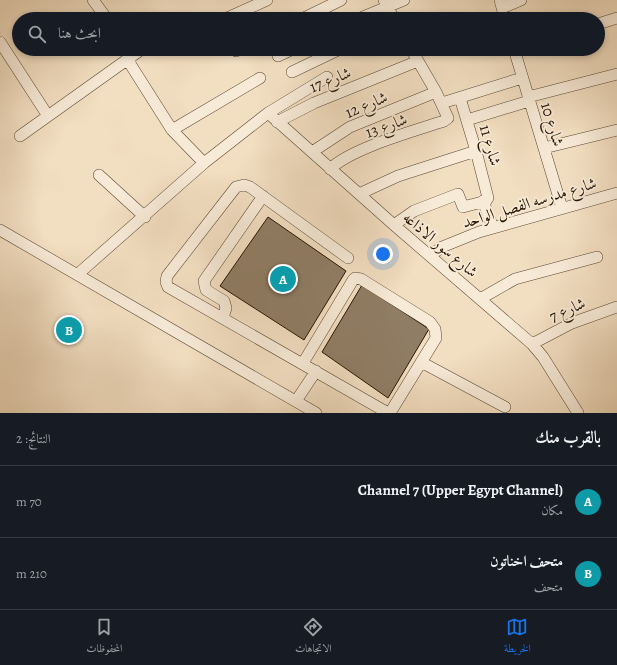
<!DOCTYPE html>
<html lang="ar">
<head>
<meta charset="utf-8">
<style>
  body { margin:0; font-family:Alegreya,Amiri,serif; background:#242831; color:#f1f3f6; direction:rtl }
  .you { position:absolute; left:383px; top:254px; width:14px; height:14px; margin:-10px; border:3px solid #fff; border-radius:50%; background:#1a73e8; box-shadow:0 0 0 6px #1a73e833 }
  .badge { display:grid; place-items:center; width:26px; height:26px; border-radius:50%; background:#1a73e8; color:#fff; font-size:13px; font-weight:700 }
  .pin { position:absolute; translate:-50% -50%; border:2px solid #fff; box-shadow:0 1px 4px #0006 }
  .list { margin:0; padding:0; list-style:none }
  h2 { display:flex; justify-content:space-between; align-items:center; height:52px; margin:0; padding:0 16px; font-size:17px }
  h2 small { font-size:13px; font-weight:400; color:#9ea1a6 }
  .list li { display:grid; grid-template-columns:26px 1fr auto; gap:12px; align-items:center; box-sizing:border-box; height:72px; padding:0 16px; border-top:1px solid #363941 }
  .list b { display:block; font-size:15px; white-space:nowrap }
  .list p { margin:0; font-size:13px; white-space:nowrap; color:#9ea1a6 }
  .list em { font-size:13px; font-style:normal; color:#9ea1a6 }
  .icon { flex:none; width:22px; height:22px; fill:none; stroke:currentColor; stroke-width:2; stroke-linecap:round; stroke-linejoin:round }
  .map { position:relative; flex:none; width:617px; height:413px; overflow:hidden; direction:ltr }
  .search { position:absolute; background:#171b24; box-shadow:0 2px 6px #0003; left:12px; right:12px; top:12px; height:44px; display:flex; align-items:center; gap:10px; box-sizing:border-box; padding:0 14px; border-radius:22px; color:#9ea1a6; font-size:15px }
  .sheet { height:196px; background:#171b24 }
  nav { display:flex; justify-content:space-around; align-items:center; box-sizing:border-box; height:56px; border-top:1px solid #363941; background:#171b24; font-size:11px; color:#9ea1a6 }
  nav a { display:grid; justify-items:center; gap:2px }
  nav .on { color:#1a73e8 }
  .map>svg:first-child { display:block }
  .building { fill:#907d65; stroke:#261401 }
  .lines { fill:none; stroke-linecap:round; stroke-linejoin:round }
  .minor-casing { stroke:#594631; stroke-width:12 }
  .minor { stroke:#f7ead7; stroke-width:11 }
  .labels { text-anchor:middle; stroke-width:3.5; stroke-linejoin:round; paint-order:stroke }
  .street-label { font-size:16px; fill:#261401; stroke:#f7ead7 }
</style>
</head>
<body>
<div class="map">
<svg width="617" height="413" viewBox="0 0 617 413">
  <rect width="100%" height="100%" fill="#f2dec1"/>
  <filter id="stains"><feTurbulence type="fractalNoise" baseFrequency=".005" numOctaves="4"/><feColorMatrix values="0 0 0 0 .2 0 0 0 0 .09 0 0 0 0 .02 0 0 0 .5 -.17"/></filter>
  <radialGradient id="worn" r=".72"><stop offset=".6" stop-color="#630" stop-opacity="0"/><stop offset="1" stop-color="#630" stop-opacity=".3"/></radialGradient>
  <!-- building -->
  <path class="building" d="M268 217 346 271 304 340 220 286Z
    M362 285 429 329 388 398 322 352Z"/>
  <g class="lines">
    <defs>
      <path id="minor" d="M93 0 107 19
        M384 0 394 19
        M500 0 505 19
        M502 8 521 0
        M225 19 267 0
        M302 19 341 0
        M358 19 404 0
        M598 24 617 18
        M0 42 48 116
        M514 49 562 208
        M236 51 241 49
        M278 56 293 49
        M127 59 172 130 204 163
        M292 72 340 49
        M528 97 617 74
        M442 103 522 78
        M268 113 394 225 532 344 543 357 578 413
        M467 120 529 101
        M277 122 314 103 418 61
        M172 130 260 78
        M20 136 142 49
        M544 148 617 130
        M312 152 350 127 436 92
        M330 169C352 148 414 131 444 121L448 118 436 92 411 49
        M99 175 145 217
        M359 194 398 176 476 151
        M483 201 493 228
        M394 225 414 211 458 194 463 207 486 201 488 198 476 151 460 98
        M0 230 316 413
        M431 255 442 247 479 232 617 193
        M348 258 250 187 244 185 236 187 167 276 166 282 168 287 388 413
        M78 274 204 163 268 113 327 77
        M480 299 515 279 597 257
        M223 318 226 308 224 301 206 290 204 281 263 196
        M532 344 572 323 617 307
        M421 362 505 407
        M303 363 353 280 355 278 361 279 430 322 435 329 436 338 390 413
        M296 401 316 371"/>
    </defs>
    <!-- minor casing -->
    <use href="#minor" class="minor-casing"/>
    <!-- minor -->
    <use href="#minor" class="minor"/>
  </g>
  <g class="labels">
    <!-- street labels -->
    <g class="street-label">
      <text transform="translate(330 79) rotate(-22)" y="6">شارع 17</text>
      <text transform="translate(366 104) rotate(-23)" y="6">شارع 12</text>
      <text transform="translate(553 124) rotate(73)" y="6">شارع 10</text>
      <text transform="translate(386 125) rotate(-20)" y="6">شارع 13</text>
      <text transform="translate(491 145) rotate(74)" y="6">شارع 11</text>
      <text transform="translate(529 202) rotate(-17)" y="6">شارع مدرسه الفصل الواحد</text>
      <text transform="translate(441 244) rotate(40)" y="6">شارع سور الاذاعه</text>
      <text transform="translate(567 309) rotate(-24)" y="6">شارع 7</text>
    </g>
  </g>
  <rect width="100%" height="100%" filter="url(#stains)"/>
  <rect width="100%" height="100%" fill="url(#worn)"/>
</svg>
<div class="you"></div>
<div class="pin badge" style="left:283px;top:279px;background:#0f9aa8">A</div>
<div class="pin badge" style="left:69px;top:330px;background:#0f9aa8">B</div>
<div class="search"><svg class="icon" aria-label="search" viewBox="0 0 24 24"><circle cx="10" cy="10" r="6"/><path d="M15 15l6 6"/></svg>ابحث هنا</div>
</div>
<section class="sheet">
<h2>بالقرب منك<small>النتائج: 2</small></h2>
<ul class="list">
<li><span class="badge" style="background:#0f9aa8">A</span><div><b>Channel 7 (Upper Egypt Channel)</b><p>مكان</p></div><em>70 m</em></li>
<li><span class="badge" style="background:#0f9aa8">B</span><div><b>متحف اخناتون</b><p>متحف</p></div><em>210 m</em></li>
</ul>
</section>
<nav>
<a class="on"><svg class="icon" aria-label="map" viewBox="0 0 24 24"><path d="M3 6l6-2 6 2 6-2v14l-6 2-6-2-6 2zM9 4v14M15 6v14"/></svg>الخريطة</a>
<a><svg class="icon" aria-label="directions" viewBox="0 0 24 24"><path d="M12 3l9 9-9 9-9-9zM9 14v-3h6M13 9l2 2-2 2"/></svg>الاتجاهات</a>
<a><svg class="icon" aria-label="saved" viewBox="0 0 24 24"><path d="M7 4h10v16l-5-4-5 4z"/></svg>المحفوظات</a>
</nav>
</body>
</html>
